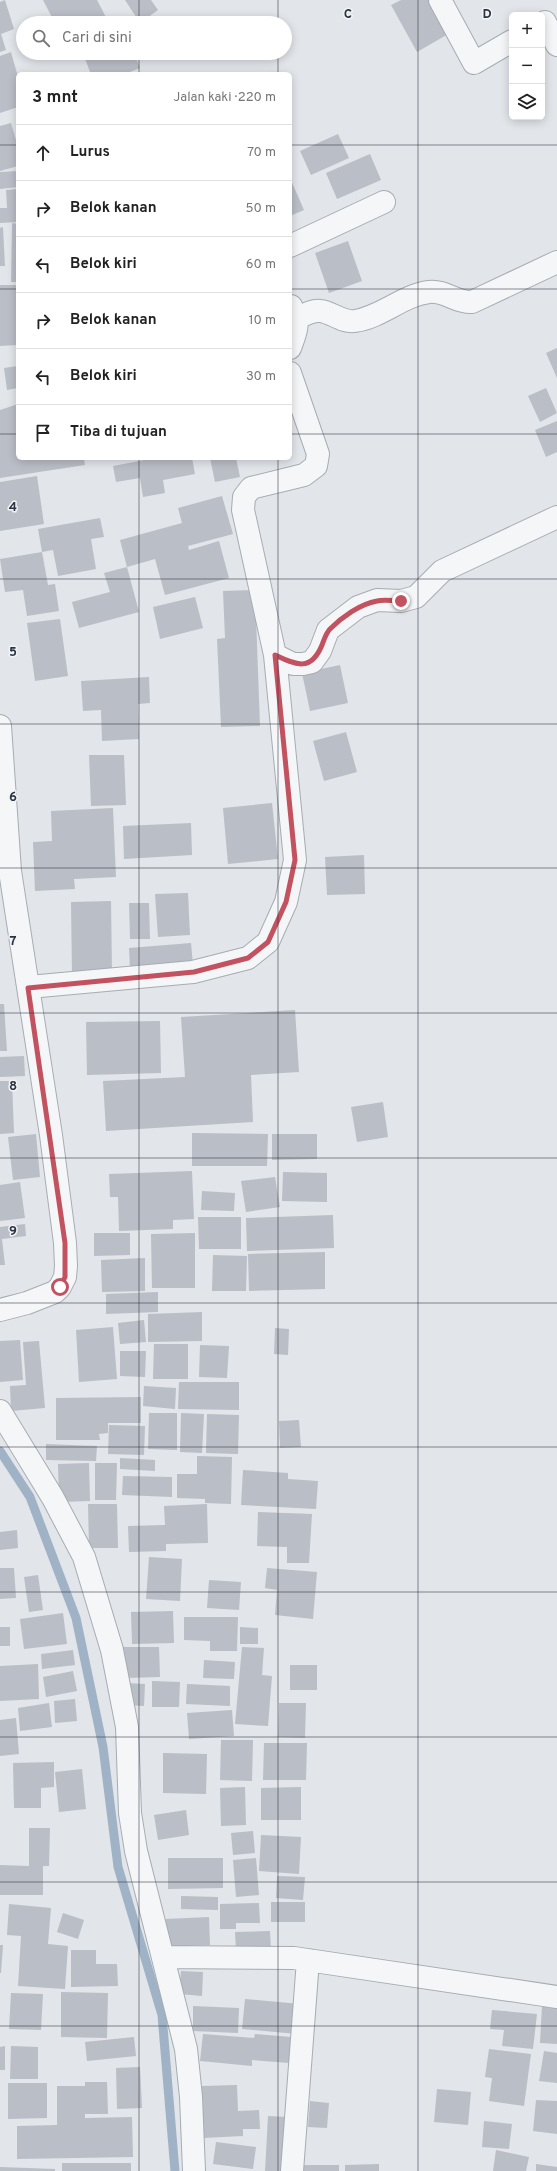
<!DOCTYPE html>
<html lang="id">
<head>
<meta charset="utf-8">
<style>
  body { margin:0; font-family:Overpass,sans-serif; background:#f6f6f6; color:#222 }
  .controls { position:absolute; right:12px; top:12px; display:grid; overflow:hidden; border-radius:6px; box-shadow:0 2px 10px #0003 }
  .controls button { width:36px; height:36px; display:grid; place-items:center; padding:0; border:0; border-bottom:1px solid #e0e0e0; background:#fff; color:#222; font:20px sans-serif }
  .stop { position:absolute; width:12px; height:12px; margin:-9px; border:3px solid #c35260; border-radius:50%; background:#fff }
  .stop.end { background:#c35260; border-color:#fff; box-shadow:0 1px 4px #0008 }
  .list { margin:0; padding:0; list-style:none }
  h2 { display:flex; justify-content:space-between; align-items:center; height:52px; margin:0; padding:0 16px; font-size:17px }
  h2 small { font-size:13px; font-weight:400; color:#767676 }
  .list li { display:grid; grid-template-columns:26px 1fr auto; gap:12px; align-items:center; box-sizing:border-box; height:56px; padding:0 16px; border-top:1px solid #e0e0e0 }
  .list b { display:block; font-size:15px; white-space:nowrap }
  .list em { font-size:13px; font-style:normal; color:#767676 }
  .icon { flex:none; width:22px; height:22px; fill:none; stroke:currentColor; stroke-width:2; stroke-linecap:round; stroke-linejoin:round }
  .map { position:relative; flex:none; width:557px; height:2171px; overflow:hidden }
  .search { position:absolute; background:#fff; box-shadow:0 2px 10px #0003; left:16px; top:16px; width:276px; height:44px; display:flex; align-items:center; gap:10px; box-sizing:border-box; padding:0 14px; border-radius:22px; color:#767676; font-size:15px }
  .panel { position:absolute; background:#fff; box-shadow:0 2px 10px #0003; left:16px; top:72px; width:276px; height:388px; border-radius:6px }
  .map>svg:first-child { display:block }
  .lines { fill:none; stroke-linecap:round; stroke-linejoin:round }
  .stream { stroke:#a0b2c6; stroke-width:9 }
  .building { fill:#babec6 }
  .minor-casing { stroke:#a7acb3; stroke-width:24 }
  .tertiary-casing { stroke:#a7acb3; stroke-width:24 }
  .minor { stroke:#f4f6f8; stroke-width:22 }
  .tertiary { stroke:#f4f6f8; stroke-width:22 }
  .route { stroke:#c35260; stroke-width:5 }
  .grid { fill:none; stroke:#2b3240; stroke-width:1; stroke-opacity:0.55 }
  .grid-label { font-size:13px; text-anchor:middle; font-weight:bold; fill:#2b3240; stroke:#f1f4f7; stroke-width:3; stroke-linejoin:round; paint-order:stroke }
</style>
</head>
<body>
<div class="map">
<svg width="557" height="2171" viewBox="0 0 557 2171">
  <rect width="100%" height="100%" fill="#e2e5e9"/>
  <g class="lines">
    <!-- stream -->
    <path class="stream" d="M0 1451 30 1497 76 1618 103 1747 118 1867 162 2015 175 2171"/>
  </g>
  <!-- building -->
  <path class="building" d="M5 0 14 29 1 34 6 50 0 52V2Z
    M43 0H97L109 23H55Z
    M125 0H151L158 10 140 23Z
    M401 0H431L450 33 417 52 391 5Z
    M11 52 18 77V107L0 113V56Z
    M83 53H134L140 68 125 74H86L90 72Z
    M11 123 18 147V166L0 171V126Z
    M338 134 349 158 311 175 300 151Z
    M370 154 381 180 337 199 326 173Z
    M18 171V187L0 189V172Z
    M290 178 304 210 290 216Z
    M18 189V222L0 223V208H7L6 190Z
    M12 223 18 224V282H11Z
    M3 227 5 266H0V228Z
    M348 241 362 281 329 293 315 253Z
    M0 285H18V345L0 346Z
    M557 348V378L546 353Z
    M18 366V388L7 390 4 368Z
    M546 388 557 413 540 422 528 396Z
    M18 404V458H84L85 465 0 478V410Z
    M557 421V452L546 457 535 430Z
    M155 458H192L195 474 163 480 165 493 143 497 140 478 116 482 113 466Z
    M210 458H236L240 477 215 482Z
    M37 476 44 524 0 531V482Z
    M222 496 233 534 188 546 189 550 219 541 229 578 165 595 155 559 127 567 120 540 182 523 178 508Z
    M100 518 104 537 91 539 96 569 58 576 53 550 42 552 48 585 55 584 59 611 27 616 23 590 5 592 0 559 42 552 38 529Z
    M127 567 139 612 79 628 72 602 110 592 104 573Z
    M255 590 260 726 221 727 217 639 225 638 223 591Z
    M195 597 203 628 160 639 153 607Z
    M60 619 68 676 35 681 27 623Z
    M340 665 348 703 310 711 302 673Z
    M149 677 150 703 138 704 139 739 102 741 101 710 83 711 81 681Z
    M346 732 357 772 324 781 313 741Z
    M89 755H124L126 805 91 806Z
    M272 803 278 859 228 864 223 808Z
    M113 808 116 877 74 879 75 889 35 891 33 842 52 841 51 811Z
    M191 823 192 855 124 859 123 826Z
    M364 855 365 894 327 895 325 857Z
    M188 893 190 935 158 937 155 894Z
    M111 901 112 974 72 975 71 902Z
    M129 903H149L150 939H130Z
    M191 943 193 965 130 970 129 948Z
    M0 1004H4L7 1051H0Z
    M295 1010 299 1072 251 1075 253 1122 106 1131 103 1081 185 1077 181 1017Z
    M160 1021 161 1073 87 1075 86 1022Z
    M24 1056 25 1076 0 1077V1057Z
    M0 1081H12L14 1133 0 1134Z
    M383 1102 388 1137 357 1142 351 1107Z
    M192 1133 268 1134 267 1166H192Z
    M36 1134 40 1177 13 1180 8 1137Z
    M272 1134H317V1159L272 1160Z
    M192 1171 194 1219 173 1220V1229L119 1231 118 1197H110L109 1174Z
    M283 1172 327 1173V1202L282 1201Z
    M275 1177 280 1207 246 1212 241 1181Z
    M20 1182 25 1218 0 1221V1185Z
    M202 1191 235 1193 234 1211 201 1210Z
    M333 1215 334 1248 247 1251 246 1218Z
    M198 1217H241V1249H199Z
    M25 1224 26 1236 2 1239 5 1265H0V1227Z
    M94 1233H130V1255L94 1256Z
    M195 1233V1288H152L151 1234Z
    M325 1252V1289L249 1291 248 1254Z
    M213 1255 247 1256 246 1291H212Z
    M145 1258V1291L102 1292 101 1260Z
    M158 1292V1312L106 1314V1294Z
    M202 1312V1341L148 1342V1314Z
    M144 1320 146 1342 120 1344 118 1323Z
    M113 1327 117 1379 79 1382 76 1330Z
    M275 1328 289 1329 288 1355 274 1354Z
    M20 1340 23 1380 0 1382V1341Z
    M39 1341 45 1408 11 1411 10 1386 26 1385 23 1342Z
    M154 1344H188V1379H153Z
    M200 1345 229 1346 227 1378 199 1377Z
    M120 1351H146L145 1377 120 1376Z
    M179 1382H239V1410L178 1409Z
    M144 1386 176 1388 175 1409 143 1406Z
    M141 1397V1423H108V1433L99 1434 100 1440H56V1398Z
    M149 1413H177V1450L148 1449Z
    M181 1413 204 1414 202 1453 180 1452Z
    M207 1414 239 1415 238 1454 206 1453Z
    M299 1420 301 1447 280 1448 279 1421Z
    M109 1425 145 1426 144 1455 108 1454Z
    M46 1444 97 1446 96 1461 46 1460Z
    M197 1456 232 1457 231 1504 205 1503V1499L177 1498V1474H197Z
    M120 1458 155 1460V1471L120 1469Z
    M89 1463 90 1501 59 1502 58 1464Z
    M95 1463H117L116 1500H95Z
    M243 1470 288 1473V1479L318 1481 316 1509 241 1505Z
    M123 1476 172 1477V1497L122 1495Z
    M88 1504H117L118 1548H89Z
    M207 1504 208 1543 166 1544V1551L129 1552 128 1526 165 1525 164 1506Z
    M258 1512 312 1514 309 1563H287V1547L257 1546Z
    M17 1530 18 1548 0 1550V1532Z
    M149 1557 182 1559 180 1601 146 1599Z
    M0 1568H14L16 1598 0 1599Z
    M267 1568 317 1572 313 1619 275 1615 277 1590 265 1588Z
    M38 1575 43 1610 29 1612 24 1577Z
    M209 1580 241 1582 239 1610 207 1608Z
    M173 1611 174 1643 132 1644 131 1612Z
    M63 1613 67 1644 24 1649 20 1619Z
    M184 1617H238L237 1651H210V1641L184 1640Z
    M0 1627H10V1646H0Z
    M240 1627 258 1628V1644H240Z
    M123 1647H159L160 1677 124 1678Z
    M242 1647 264 1648 262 1675 272 1676 268 1726 235 1724Z
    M73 1650 75 1665 42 1669 41 1654Z
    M204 1660 235 1662 234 1679 203 1678Z
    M38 1664 39 1699 0 1701V1666Z
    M290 1665H317V1690H290Z
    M73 1671 77 1691 46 1697 43 1677Z
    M152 1681 180 1682 179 1707H152Z
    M127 1683 145 1684 144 1706 126 1705Z
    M187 1684 230 1686V1706L186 1704Z
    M75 1699 77 1721 55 1723 54 1701Z
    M49 1703 52 1727 20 1731 18 1708Z
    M279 1703H306L305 1738 278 1737Z
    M232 1710 234 1736 189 1739 187 1713Z
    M16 1718 19 1754 0 1756V1720Z
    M221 1740H253L252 1781 220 1780Z
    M264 1743H307L306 1780H263Z
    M163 1753 207 1754 206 1794 163 1793Z
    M54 1762V1787L41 1788V1808H14L13 1763Z
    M82 1769 86 1809 59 1812 55 1772Z
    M245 1787 246 1825 221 1826 220 1788Z
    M301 1787V1820H261V1788Z
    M186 1810 189 1835 158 1840 154 1815Z
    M29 1828H50L49 1866H43V1895H0V1865L29 1866Z
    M253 1831 255 1853 233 1855 231 1833Z
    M261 1835 301 1837 299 1874 259 1871Z
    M168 1858H223V1888L168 1889Z
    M256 1858 259 1895 236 1897 233 1860Z
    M277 1876 305 1877 303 1900 276 1898Z
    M181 1896 218 1897V1910L181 1909Z
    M271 1902H305V1922H271Z
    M259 1903 260 1923H236V1929H220V1904Z
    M9 1904 51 1908 48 1944 68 1946 65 1989 18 1986 21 1936 7 1935Z
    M63 1913 84 1920 78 1939 57 1932Z
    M209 1917 210 1945 167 1947 166 1919Z
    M270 1931 271 1950 236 1951 235 1932Z
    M0 1945H3L1 1973H0Z
    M71 1950H96V1964H117L118 1986 71 1987Z
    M181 1971 203 1972 202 1996 179 1994Z
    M61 1992 108 1993 107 2038 61 2037Z
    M11 1993 43 1994 41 2030 9 2029Z
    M245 1999 300 2004 297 2034 242 2029Z
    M193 2006 239 2008 238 2033 193 2031Z
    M542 2006 557 2007V2044L540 2043Z
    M492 2010 537 2014 533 2049 502 2046 504 2030 490 2029Z
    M203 2034 254 2038 255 2034 291 2037 289 2063 252 2060V2066L200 2061Z
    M134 2037 136 2056 87 2061 85 2042Z
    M5 2046V2070H0V2047Z
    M11 2046 38 2047V2079H10Z
    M489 2049 531 2054 524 2106 489 2101 492 2078 485 2077Z
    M544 2051 557 2053V2083L539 2081Z
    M140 2067 142 2108 117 2109 116 2068Z
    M85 2082H107L108 2114H85V2118L132 2117 133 2157 17 2159V2126L57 2125V2086H85Z
    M8 2083H47V2118L8 2119Z
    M237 2085 238 2111 259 2110 260 2129H243V2136L203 2138 202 2086Z
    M437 2089 471 2092 468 2125 434 2122Z
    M536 2100 557 2101V2134L533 2131Z
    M310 2101 329 2103 327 2128 308 2127Z
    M268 2116 287 2117 285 2171H265Z
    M484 2121 512 2124 509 2149 482 2147Z
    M216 2142 256 2147 253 2169 213 2164Z
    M496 2150 529 2157 526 2171H493Z
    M62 2163H131V2171H62Z
    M379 2164V2171H345V2165Z
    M536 2164 557 2167V2171H536Z
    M300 2165H339V2171H300Z
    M0 2167 55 2169V2171H0Z"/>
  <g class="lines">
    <defs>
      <path id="minor" d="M440 0 474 63 512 41
        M545 22 557 45
        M290 246 384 202
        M297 318C304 315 312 310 320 311 332 312 342 323 355 321 382 317 403 295 429 292 445 290 456 303 472 302L557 262
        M290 348C297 329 300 325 291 306
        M275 655 293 664H303L312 662 320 651 328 630 358 607 377 600 401 601 416 597 442 571 557 517
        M29 987 193 972 248 958 268 942 286 902 295 860 275 655 243 510 244 497 251 488 304 475 316 466 318 454 290 373
        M0 1411 53 1498 84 1557 112 1650 127 1727 130 1813 136 1851 186 2049 191 2097 194 2171
        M163 1957 294 1958 557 1997
        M292 2171 308 1960"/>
      <path id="tertiary" d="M0 726 10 871 51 1135 65 1243 66 1266 65 1277 60 1287 55 1292 27 1303 0 1310"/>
    </defs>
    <!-- minor casing -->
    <use href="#minor" class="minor-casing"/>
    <!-- tertiary casing -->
    <use href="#tertiary" class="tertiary-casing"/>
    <!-- minor -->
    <use href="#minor" class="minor"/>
    <!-- tertiary -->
    <use href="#tertiary" class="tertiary"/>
  </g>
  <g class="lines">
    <!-- route -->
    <path class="route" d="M60 1287 65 1277V1243L28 988 194 972 248 958 268 942 286 902 295 860 275 655C296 665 311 672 322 645 324 640 326 633 330 629 342 617 360 604 377 601 384 599 394 601 401 601"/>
  </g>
  <!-- grid -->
  <path class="grid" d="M139 0V23M278 0V23M418 0V2171M139 53V74M278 53V74M0 145H18M290 145H557M0 289H18M290 289H557M0 434H18M290 434H557M139 458V2171M278 458V2171M0 579H557M0 724H557M0 868H557M0 1013H557M0 1158H557M0 1303H557M0 1447H557M0 1592H557M0 1737H557M0 1882H557M0 2026H557"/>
  <g class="grid-label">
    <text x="348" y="18">C</text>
    <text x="487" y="18">D</text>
    <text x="13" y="511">4</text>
    <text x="13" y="656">5</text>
    <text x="13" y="801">6</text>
    <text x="13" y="945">7</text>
    <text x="13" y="1090">8</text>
    <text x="13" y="1235">9</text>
  </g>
</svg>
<div class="controls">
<button>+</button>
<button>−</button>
<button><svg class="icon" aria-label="layers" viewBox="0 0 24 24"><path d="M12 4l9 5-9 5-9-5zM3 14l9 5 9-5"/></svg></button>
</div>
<div class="stop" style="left:60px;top:1287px"></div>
<div class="stop end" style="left:401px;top:601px"></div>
<div class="search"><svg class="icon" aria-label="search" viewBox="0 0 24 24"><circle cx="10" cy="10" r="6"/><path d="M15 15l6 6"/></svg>Cari di sini</div>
<section class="panel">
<h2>3 mnt<small>Jalan kaki · 220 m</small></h2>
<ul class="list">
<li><svg class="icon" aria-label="ahead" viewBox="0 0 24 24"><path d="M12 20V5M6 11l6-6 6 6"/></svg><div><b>Lurus</b></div><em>70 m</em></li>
<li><svg class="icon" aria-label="right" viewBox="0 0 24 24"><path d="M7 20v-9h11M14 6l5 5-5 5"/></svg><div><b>Belok kanan</b></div><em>50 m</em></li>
<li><svg class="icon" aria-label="left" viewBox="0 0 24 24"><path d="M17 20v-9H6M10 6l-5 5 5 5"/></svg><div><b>Belok kiri</b></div><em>60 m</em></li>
<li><svg class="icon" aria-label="right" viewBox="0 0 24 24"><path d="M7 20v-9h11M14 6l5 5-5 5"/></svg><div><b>Belok kanan</b></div><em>10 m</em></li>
<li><svg class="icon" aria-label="left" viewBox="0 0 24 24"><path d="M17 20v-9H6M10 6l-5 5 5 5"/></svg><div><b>Belok kiri</b></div><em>30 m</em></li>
<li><svg class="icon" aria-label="arrive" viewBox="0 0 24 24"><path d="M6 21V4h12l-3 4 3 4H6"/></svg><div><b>Tiba di tujuan</b></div></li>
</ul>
</section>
</div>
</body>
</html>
